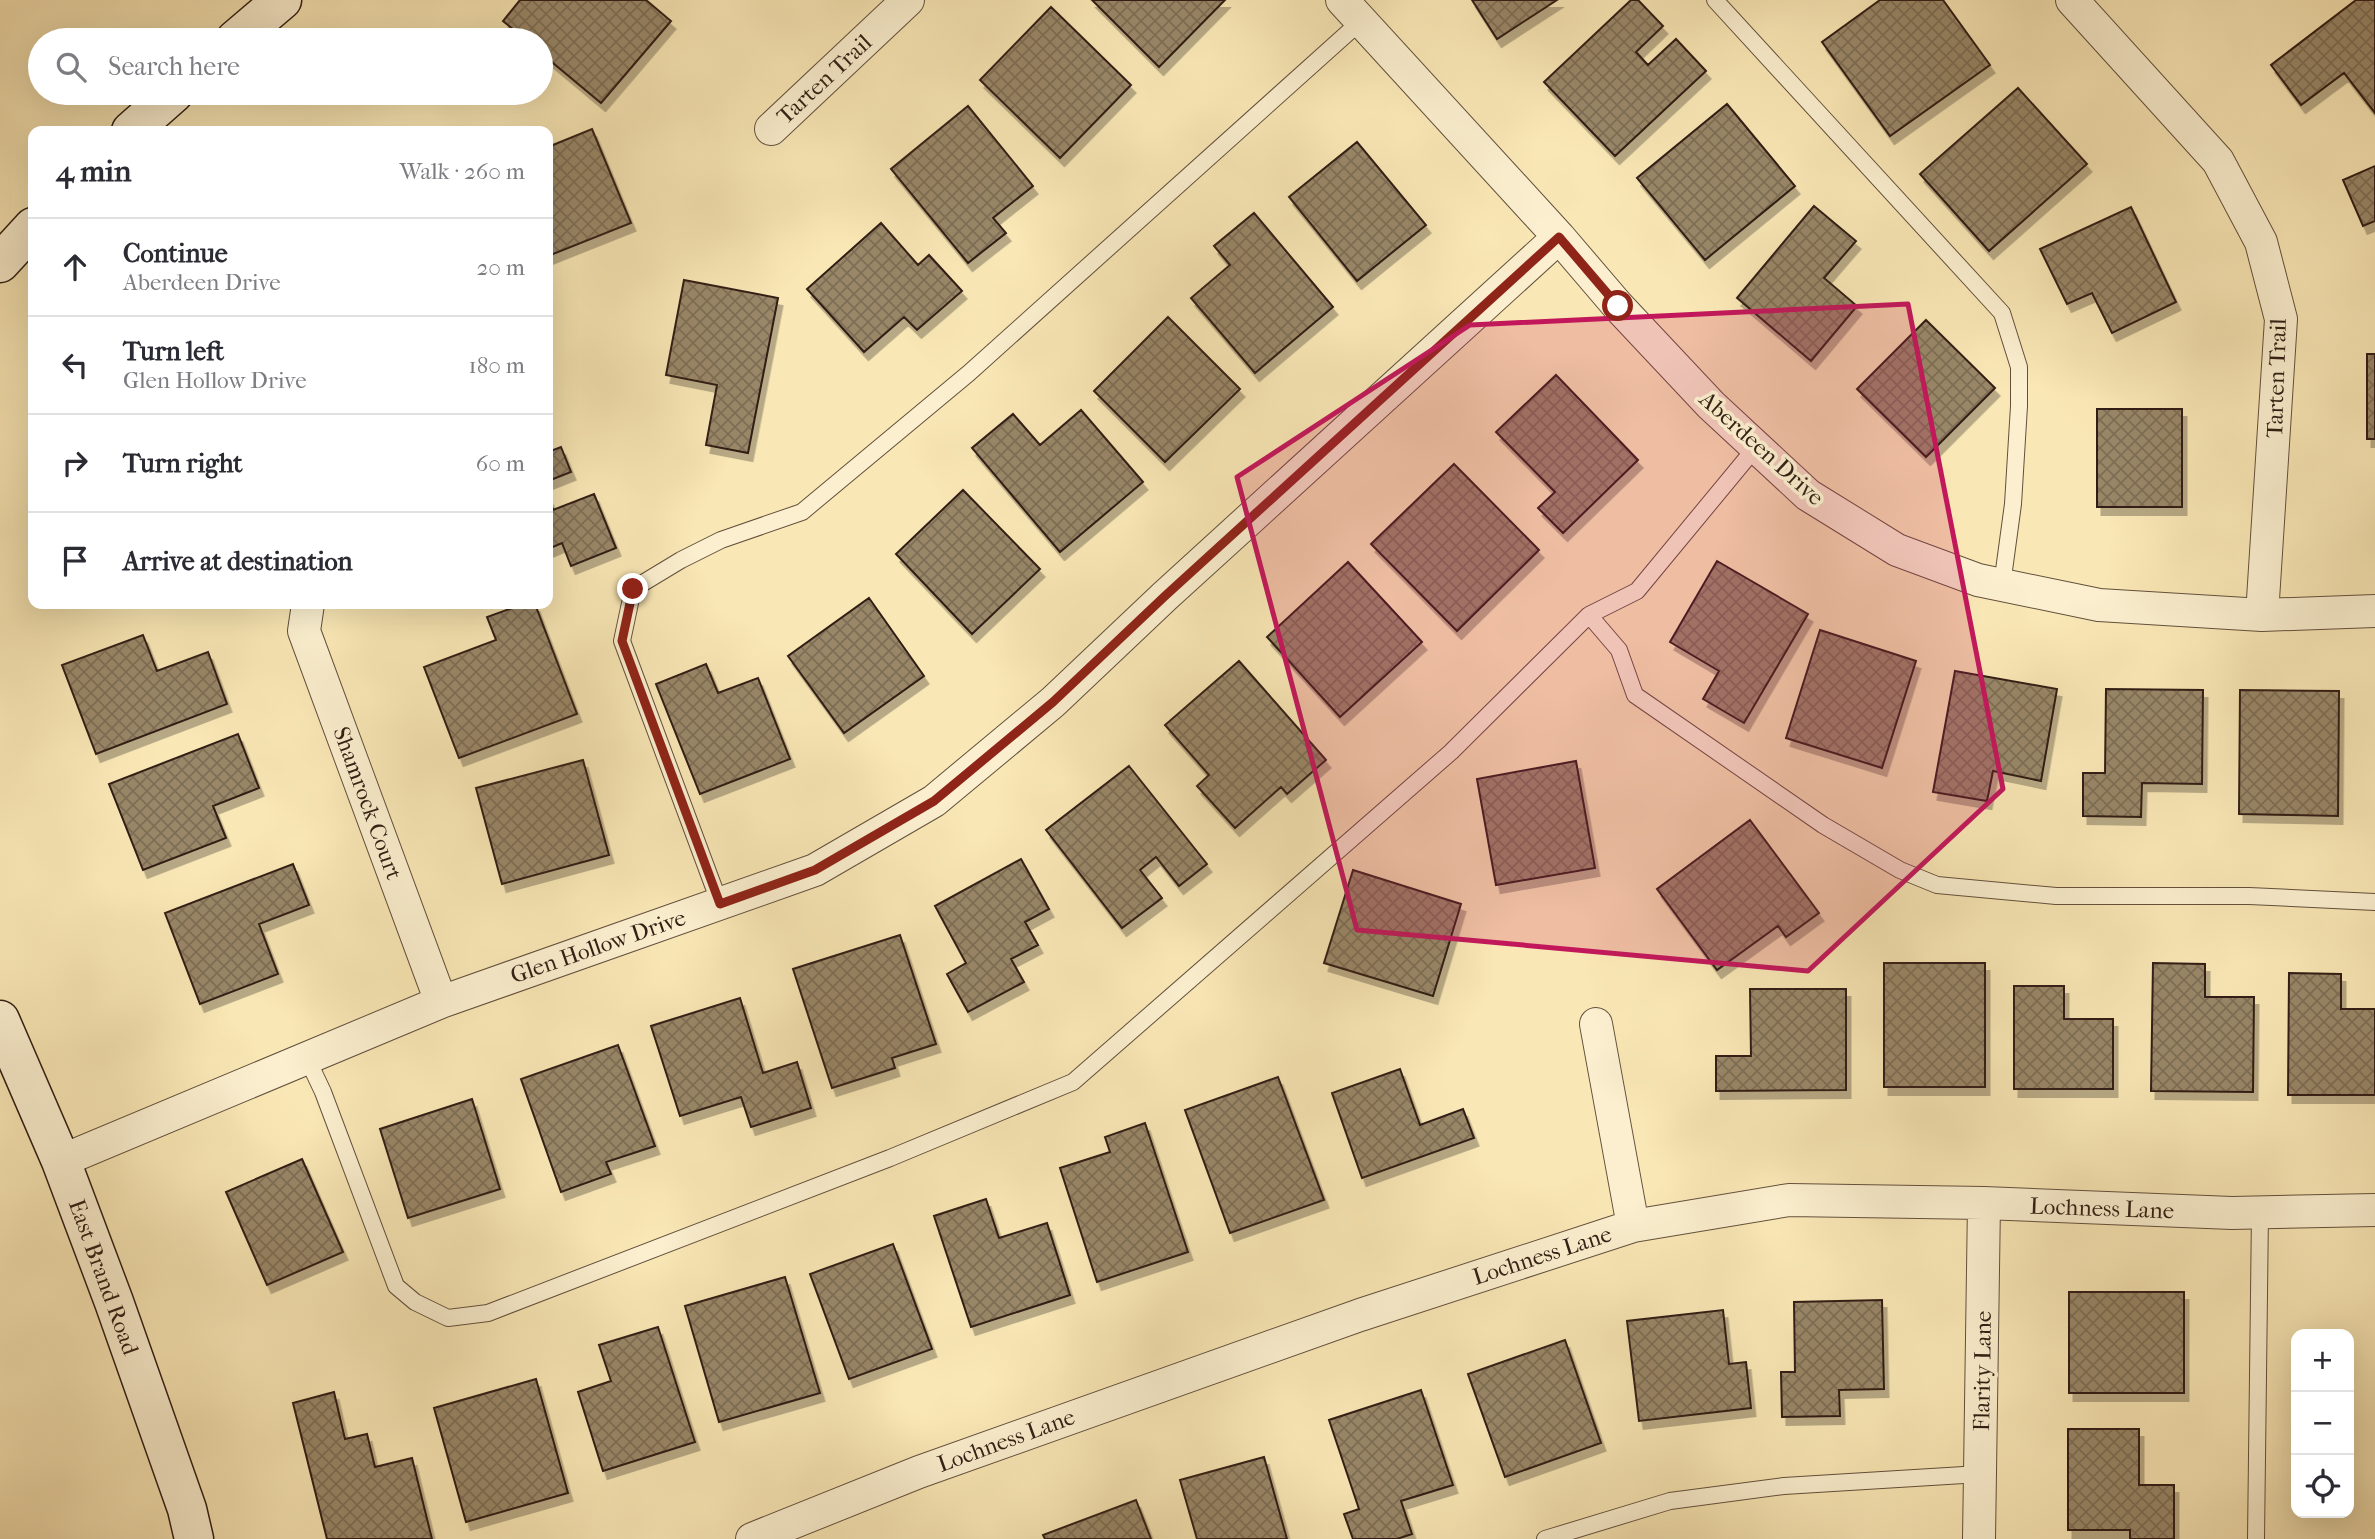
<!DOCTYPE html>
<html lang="en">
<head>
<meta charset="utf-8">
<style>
  body { margin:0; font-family:"IM FELL French Canon",serif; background:#f2f2f3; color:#2b2b33 }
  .controls { position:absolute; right:21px; bottom:21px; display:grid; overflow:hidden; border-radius:14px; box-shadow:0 7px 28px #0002 }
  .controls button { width:63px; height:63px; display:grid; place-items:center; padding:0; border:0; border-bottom:2px solid #e1e1e2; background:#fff; color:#2b2b33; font:35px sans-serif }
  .stop { position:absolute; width:21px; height:21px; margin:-16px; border:5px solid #8f2418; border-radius:50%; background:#fff }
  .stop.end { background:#8f2418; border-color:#fff; box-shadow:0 2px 7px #0008 }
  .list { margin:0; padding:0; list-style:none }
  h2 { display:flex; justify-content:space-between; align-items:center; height:91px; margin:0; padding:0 28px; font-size:30px }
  h2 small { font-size:23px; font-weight:400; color:#7c7c81 }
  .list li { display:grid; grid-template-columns:46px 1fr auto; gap:21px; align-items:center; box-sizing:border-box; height:98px; padding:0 28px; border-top:2px solid #e1e1e2 }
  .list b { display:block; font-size:26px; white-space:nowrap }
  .list p { margin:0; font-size:23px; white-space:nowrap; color:#7c7c81 }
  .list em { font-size:23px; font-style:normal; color:#7c7c81 }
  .icon { flex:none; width:38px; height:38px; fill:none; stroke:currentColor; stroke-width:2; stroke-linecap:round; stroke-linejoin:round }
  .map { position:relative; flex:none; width:2375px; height:1539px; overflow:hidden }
  .search { position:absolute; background:#fff; box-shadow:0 7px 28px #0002; left:28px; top:28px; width:525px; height:77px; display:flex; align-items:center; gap:18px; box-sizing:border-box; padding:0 24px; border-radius:38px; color:#7c7c81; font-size:26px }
  .panel { position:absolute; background:#fff; box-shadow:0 7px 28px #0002; left:28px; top:126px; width:525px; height:483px; border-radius:14px }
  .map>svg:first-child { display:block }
  .building { fill:url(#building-cross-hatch); stroke:#311e14; stroke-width:2; filter:url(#shadow) }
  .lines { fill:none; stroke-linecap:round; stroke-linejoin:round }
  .service-casing { stroke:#63503c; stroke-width:18 }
  .minor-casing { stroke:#63503c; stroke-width:34 }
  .secondary-casing { stroke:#311e14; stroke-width:41 }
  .service { stroke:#fbefcf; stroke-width:16 }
  .minor { stroke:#fbefcf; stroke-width:32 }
  .secondary { stroke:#fbefcf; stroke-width:38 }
  .route { stroke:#8f2418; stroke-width:9 }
  .marked { fill:#c2185b; fill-opacity:0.2; stroke:#c2185b; stroke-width:5; stroke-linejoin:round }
  .labels { text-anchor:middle; stroke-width:7; stroke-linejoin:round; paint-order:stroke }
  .street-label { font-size:23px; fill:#311e14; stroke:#fbefcf }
</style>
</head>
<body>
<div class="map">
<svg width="2375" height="1539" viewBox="0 0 2375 1539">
  <defs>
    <pattern id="building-cross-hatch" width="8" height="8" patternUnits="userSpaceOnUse" patternTransform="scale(1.75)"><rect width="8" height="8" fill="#998768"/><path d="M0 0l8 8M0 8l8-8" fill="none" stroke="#7d6e54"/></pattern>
    <filter id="shadow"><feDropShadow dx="4.5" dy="8" stdDeviation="0" flood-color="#0004"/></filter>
  </defs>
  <rect width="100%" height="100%" fill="#f9e7b5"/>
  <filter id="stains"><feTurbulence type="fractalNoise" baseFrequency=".00286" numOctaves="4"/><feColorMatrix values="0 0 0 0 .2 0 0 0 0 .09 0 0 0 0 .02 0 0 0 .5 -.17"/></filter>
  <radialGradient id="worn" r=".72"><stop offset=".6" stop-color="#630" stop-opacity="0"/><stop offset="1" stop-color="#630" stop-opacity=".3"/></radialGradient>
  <!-- building -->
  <path class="building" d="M520 0H646L671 21 601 103 541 53V40H526L503 21Z
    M1092 0H1225L1159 67Z
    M1472 0H1557L1497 39Z
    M1631 0H1638L1663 26 1636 52 1648 65 1676 39 1706 71 1615 156 1544 82Z
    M1880 0H1943L1990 65 1890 136 1822 42Z
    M2356 0H2375V113L2344 73 2301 105 2271 65Z
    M1051 7 1131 85 1060 158 980 80Z
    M2018 88 2087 164 1989 251 1920 174Z
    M1727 104 1795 186 1705 260 1637 178Z
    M968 106 1033 186 993 218 1006 233 968 263 891 169Z
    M592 129 631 223 548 256V147Z
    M1357 142 1426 225 1357 281 1289 197Z
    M2375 166V221L2363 226 2343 180Z
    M1814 206 1856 241 1824 278 1857 306 1811 361 1737 298Z
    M2131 207 2176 302 2112 333 2092 293 2067 304 2040 249Z
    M1254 213 1333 307 1255 373 1191 298 1230 265 1214 246Z
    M881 223 918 265 929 255 962 291 917 330 904 317 864 352 807 289Z
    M684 280 778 298 748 453 706 445 717 385 666 375Z
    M1168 317 1240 389 1165 462 1094 391Z
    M1926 320 1995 388 1926 457 1857 389Z
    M2367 354H2375V439H2367Z
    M1556 375 1638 460 1563 533 1538 508 1555 492 1496 432Z
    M2097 409H2182V507H2097Z
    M1081 410 1143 482 1060 552 972 448 1013 414 1040 445Z
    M561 447 571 472 548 481V452Z
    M1454 464 1539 550 1457 631 1371 544Z
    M963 490 1040 569 972 634 896 554Z
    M594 494 616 548 571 566 562 543 548 549V496L553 510Z
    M1717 561 1808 614 1744 723 1703 699 1719 671 1670 642Z
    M1348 562 1422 642 1340 717 1267 637Z
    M869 598 924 676 844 733 788 656Z
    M523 604H535L577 714 459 758 424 667 496 640 487 617Z
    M1820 630 1916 661 1882 768 1786 738Z
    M143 635 157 671 208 652 227 704 96 754 62 665Z
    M1239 661 1326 760 1287 794 1281 787 1235 828 1197 786 1209 775 1165 725Z
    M706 664 718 693 758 678 790 759 700 794 656 684Z
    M1955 671 2057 689 2041 781 1993 771 1987 801 1933 792Z
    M2106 689 2203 690 2202 784 2142 783 2141 817 2083 816V773H2105Z
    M2240 690 2339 691 2338 816 2239 814Z
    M238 734 259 788 213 806 226 838 143 870 109 784Z
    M583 760 609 855 502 884 476 788Z
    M1576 761 1595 868 1496 885 1477 779Z
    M1129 766 1207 864 1179 886 1156 857 1140 870 1162 898 1122 928 1046 830Z
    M1750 820 1819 913 1786 937 1778 926 1717 970 1657 889Z
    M1021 859 1049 909 1025 922 1038 945 1011 959 1024 982 968 1012 947 974 966 963 935 906Z
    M293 864 309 905 259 924 278 974 200 1004 165 913Z
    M1353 870 1461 904 1433 996 1324 963Z
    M900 935 936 1044 892 1058 895 1068 832 1088 793 969Z
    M1884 963H1985V1087H1884Z
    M2153 963 2205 964V997H2254L2253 1092 2151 1091Z
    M2289 973 2341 974V1009H2375V1095H2288Z
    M2014 986H2064V1019H2113V1089H2014Z
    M1750 989H1846V1090L1716 1091V1056H1751Z
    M740 998 763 1073 797 1062 811 1108 751 1127 741 1097 680 1116 651 1026Z
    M618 1045 655 1146 606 1162 611 1174 561 1192 521 1079Z
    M1400 1069 1420 1125 1463 1109 1474 1138 1362 1178 1332 1093Z
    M1278 1077 1324 1200 1230 1233 1185 1110Z
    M472 1099 500 1189 408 1218 380 1129Z
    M1145 1123 1188 1252 1097 1282 1060 1168 1110 1152 1105 1137Z
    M302 1159 343 1252 267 1285 226 1192Z
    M986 1199 999 1238 1047 1223 1070 1295 971 1327 934 1216Z
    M893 1244 932 1349 849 1379 810 1274Z
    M785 1277 820 1393 719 1422 685 1306Z
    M2069 1292H2184V1393H2069Z
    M1882 1300 1884 1389 1839 1390 1840 1416 1782 1417 1781 1372H1795L1794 1302Z
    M1723 1310 1729 1364 1746 1362 1751 1408 1639 1421 1627 1321Z
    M658 1327 695 1442 603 1471 578 1392 611 1381 599 1345Z
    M1565 1340 1601 1443 1505 1477 1468 1374Z
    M536 1379 568 1493 466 1522 434 1408Z
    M1421 1390 1453 1485 1401 1501 1412 1534 1397 1539H1353L1344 1514 1359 1509 1329 1420Z
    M334 1392 345 1439 367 1434 375 1467 412 1458 432 1539H327L293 1403Z
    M2068 1429H2139V1485H2174V1539H2130V1530H2068Z
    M1264 1457 1287 1539H1197L1180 1480Z
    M1136 1500 1151 1539H1045L1043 1535Z"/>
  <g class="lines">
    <defs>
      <path id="service" d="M1715 0 2002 313 2019 367V406L2013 504 2002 585
        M1756 447 1637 591 1589 615 1619 650 1635 695 1823 825 1900 870 1937 885 2056 896H2249L2375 902
        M720 904 622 641 633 589 681 560 721 540 802 512 969 373 1361 21
        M307 1058 323 1092 396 1286 415 1302 448 1318 488 1313 890 1158 1073 1082 1451 752 1589 615
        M1545 1539 1670 1501 1784 1486 1980 1474
        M2256 1539 2260 1212"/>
      <path id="minor" d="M1342 0 1559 237 1618 306 1711 405 1808 495 1897 550 1978 580 2099 605 2262 615 2375 611
        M2072 0 2218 161 2261 242 2281 319 2262 615
        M771 129 908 0
        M308 604 304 631 441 1002
        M1596 1024 1633 1226
        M61 1161 441 1002 815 870 934 801 1053 702 1165 596 1559 237
        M752 1539 919 1472 1360 1315 1633 1226 1789 1200 1984 1203 2232 1213 2375 1210
        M1979 1539 1984 1203"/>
      <path id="secondary" d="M235 40 282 0
        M131 131 174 93
        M0 263 33 227
        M0 1020 61 1161 114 1302 187 1509 194 1539"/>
    </defs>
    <!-- service casing -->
    <use href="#service" class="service-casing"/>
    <!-- minor casing -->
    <use href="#minor" class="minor-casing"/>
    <!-- secondary casing -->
    <use href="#secondary" class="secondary-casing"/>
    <!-- service -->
    <use href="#service" class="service"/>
    <!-- minor -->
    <use href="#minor" class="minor"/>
    <!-- secondary -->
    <use href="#secondary" class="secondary"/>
  </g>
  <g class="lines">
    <!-- route -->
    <path class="route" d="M633 589 622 641 720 904 815 870 934 801 1053 702 1165 596 1559 237 1618 306"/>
  </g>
  <!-- marked area -->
  <path class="marked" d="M1908 304 2003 789 1808 971 1357 930 1237 477 1470 325Z"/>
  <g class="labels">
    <!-- street labels -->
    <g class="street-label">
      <text transform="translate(824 79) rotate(-43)" y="8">Tarten Trail</text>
      <text transform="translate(2276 378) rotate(-88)" y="8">Tarten Trail</text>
      <text transform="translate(1762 448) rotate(42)" y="8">Aberdeen Drive</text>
      <text transform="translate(368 803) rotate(70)" y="8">Shamrock Court</text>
      <text transform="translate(598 946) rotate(-19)" y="8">Glen Hollow Drive</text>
      <text transform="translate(2102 1208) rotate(2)" y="8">Lochness Lane</text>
      <text transform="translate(1542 1255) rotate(-18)" y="8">Lochness Lane</text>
      <text transform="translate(104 1277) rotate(70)" y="8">East Brand Road</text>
      <text transform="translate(1982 1371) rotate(-89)" y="8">Flarity Lane</text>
      <text transform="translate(1006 1440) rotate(-20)" y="8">Lochness Lane</text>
    </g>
  </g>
  <rect width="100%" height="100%" filter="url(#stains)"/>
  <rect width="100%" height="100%" fill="url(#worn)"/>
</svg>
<div class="controls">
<button>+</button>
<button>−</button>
<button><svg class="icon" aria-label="locate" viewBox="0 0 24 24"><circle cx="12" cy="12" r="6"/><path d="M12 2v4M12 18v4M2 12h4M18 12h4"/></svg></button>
</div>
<div class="stop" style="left:1618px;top:306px"></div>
<div class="stop end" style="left:633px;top:589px"></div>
<div class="search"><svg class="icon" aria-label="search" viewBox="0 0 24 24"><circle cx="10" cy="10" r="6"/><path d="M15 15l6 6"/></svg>Search here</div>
<section class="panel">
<h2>4 min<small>Walk · 260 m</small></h2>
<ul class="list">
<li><svg class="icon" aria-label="ahead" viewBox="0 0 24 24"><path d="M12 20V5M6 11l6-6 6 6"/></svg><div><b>Continue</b><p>Aberdeen Drive</p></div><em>20 m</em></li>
<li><svg class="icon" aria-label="left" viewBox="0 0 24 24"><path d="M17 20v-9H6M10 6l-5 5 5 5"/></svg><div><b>Turn left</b><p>Glen Hollow Drive</p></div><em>180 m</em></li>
<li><svg class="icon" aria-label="right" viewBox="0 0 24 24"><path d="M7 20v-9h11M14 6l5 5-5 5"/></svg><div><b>Turn right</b></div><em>60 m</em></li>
<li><svg class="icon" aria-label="arrive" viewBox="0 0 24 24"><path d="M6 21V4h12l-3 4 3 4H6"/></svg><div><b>Arrive at destination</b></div></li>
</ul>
</section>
</div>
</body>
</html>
